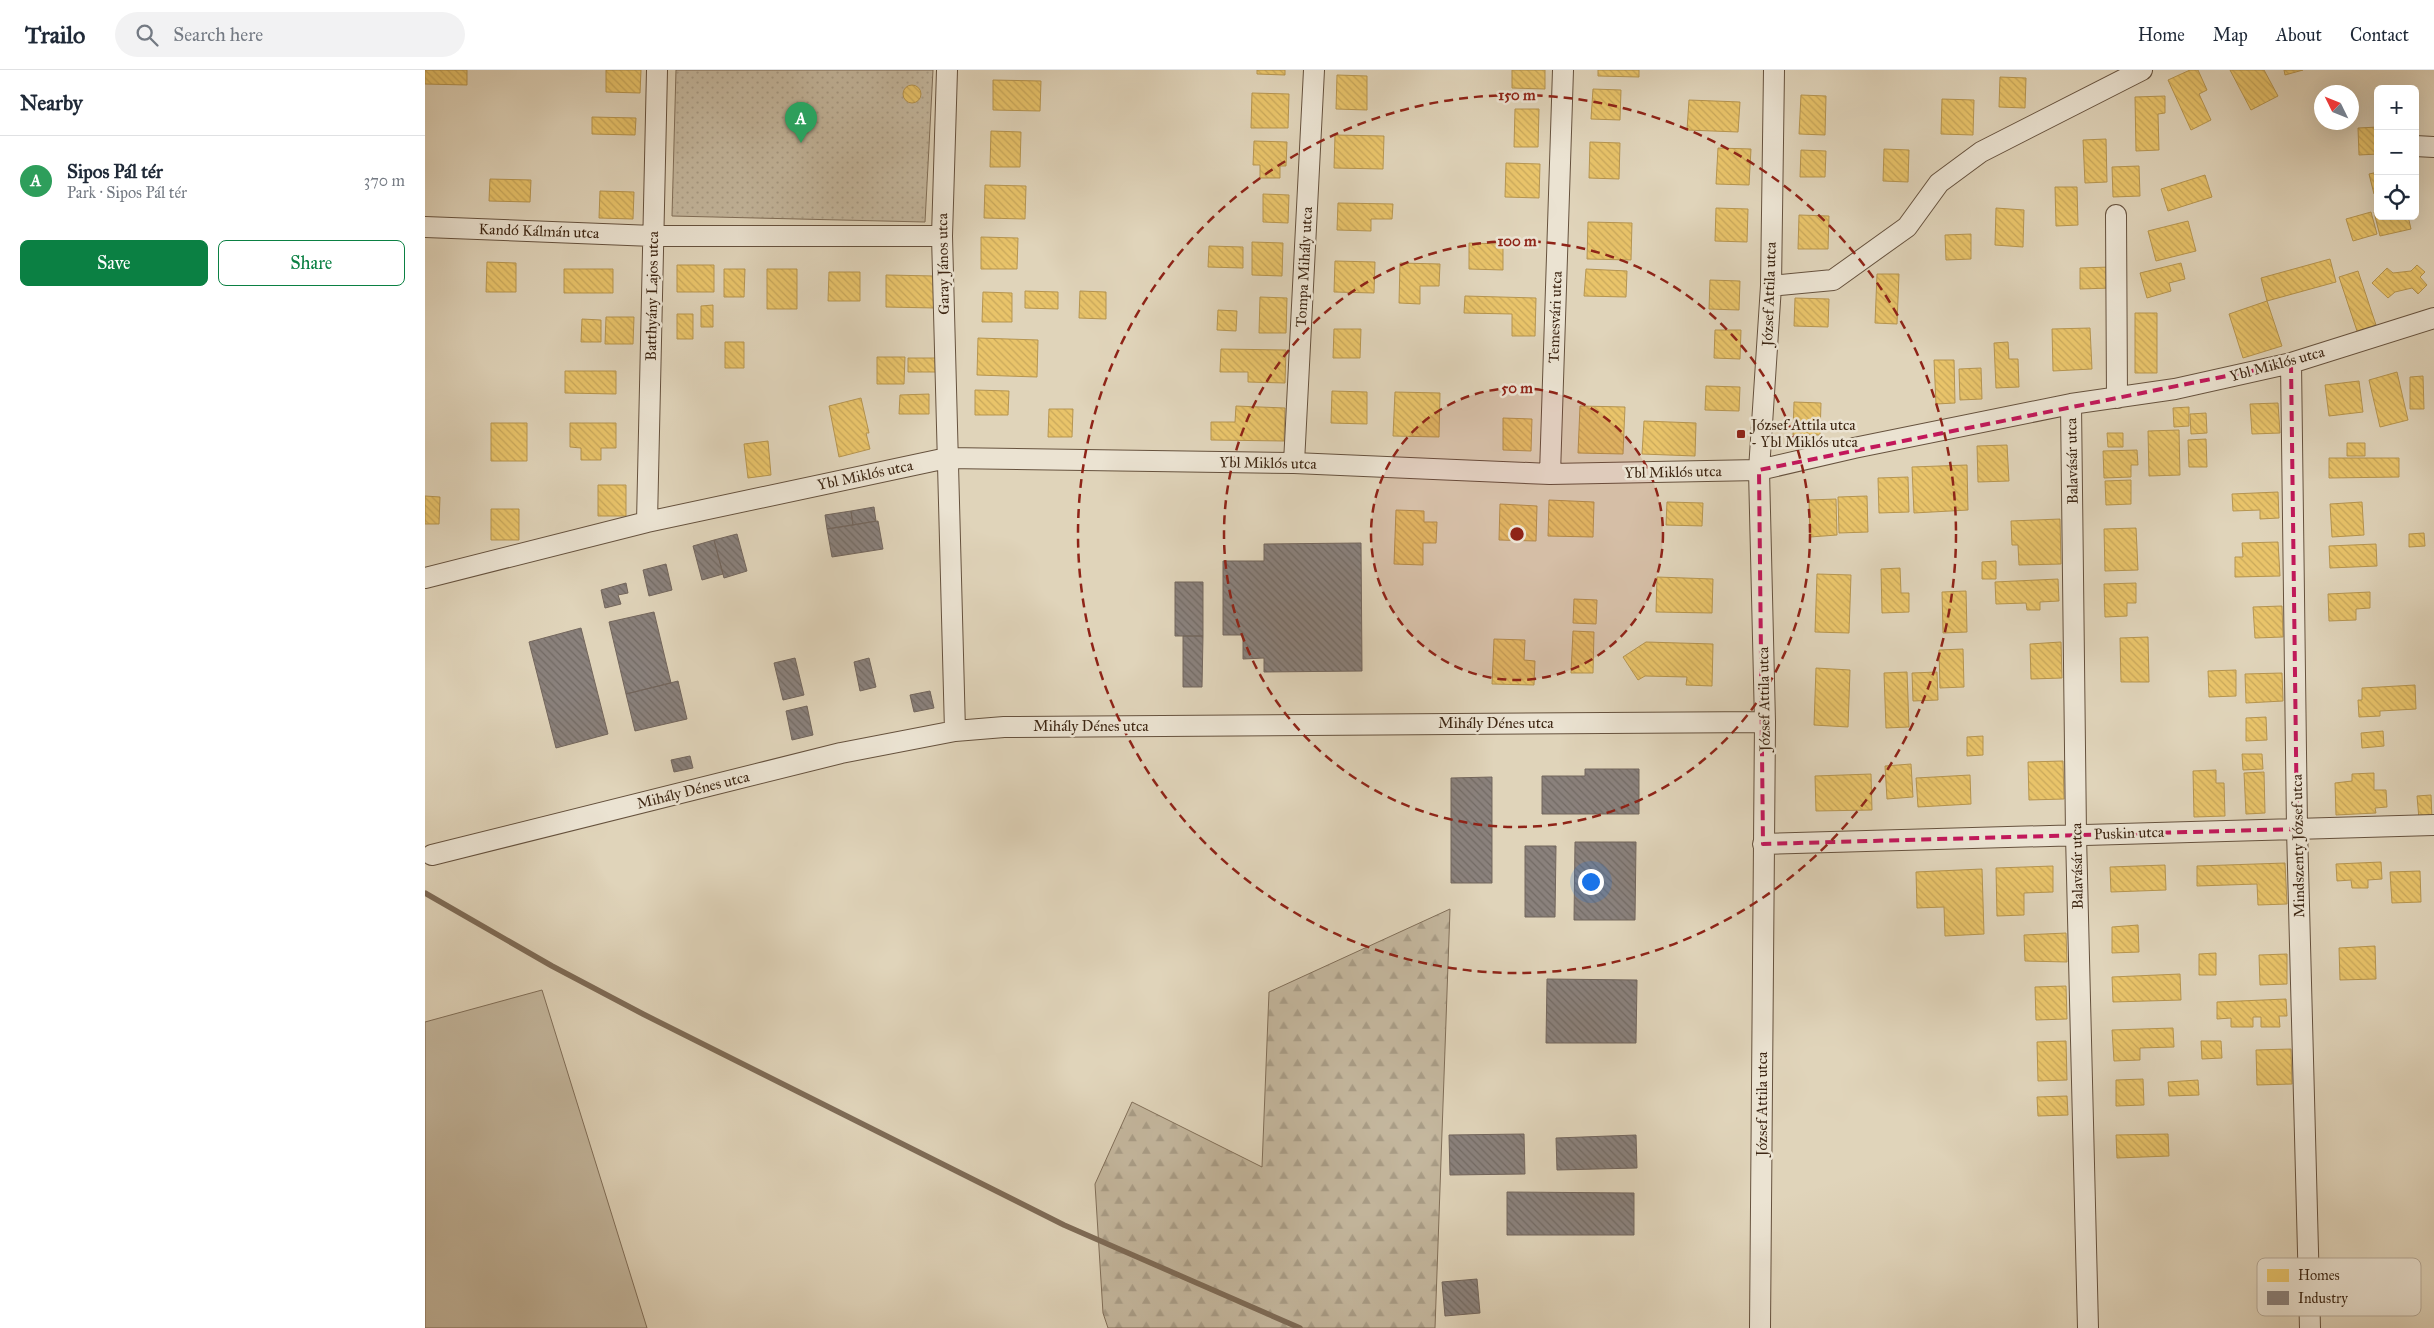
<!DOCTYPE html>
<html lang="en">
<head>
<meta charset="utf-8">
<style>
  body { margin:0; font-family:"IM FELL Great Primer",serif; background:#f2f2f3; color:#1f2937 }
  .controls { position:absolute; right:15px; top:15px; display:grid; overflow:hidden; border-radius:8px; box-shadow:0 5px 20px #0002 }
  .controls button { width:45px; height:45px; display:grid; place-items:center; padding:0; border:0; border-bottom:1px solid #e0e1e3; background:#fff; color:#1f2937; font:25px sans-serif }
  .compass { position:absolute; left:1889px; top:15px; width:45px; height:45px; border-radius:50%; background:#fff; box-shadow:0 5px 20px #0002; rotate:313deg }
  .you { position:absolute; left:1165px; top:811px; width:18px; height:18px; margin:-12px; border:4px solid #fff; border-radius:50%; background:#1a73e8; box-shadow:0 0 0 8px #1a73e833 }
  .badge { display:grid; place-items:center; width:32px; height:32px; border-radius:50%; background:#0b8043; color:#fff; font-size:16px; font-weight:700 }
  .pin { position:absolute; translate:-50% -41px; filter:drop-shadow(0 1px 2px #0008) }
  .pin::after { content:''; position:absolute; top:26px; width:18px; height:15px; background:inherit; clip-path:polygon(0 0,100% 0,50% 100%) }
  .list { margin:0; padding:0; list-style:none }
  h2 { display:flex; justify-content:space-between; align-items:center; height:65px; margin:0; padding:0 20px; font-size:21px }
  h2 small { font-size:16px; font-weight:400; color:#747a83 }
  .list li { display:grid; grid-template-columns:32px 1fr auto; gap:15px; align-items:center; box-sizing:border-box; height:90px; padding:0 20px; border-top:1px solid #e0e1e3 }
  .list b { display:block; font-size:19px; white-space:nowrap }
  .list p { margin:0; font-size:16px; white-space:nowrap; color:#747a83 }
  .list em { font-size:16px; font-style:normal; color:#747a83 }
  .actions { display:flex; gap:10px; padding:15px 20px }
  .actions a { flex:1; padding:11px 0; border:1px solid #0b8043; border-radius:8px; text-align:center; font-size:18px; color:#0b8043 }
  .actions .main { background:#0b8043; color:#fff }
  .icon { flex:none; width:28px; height:28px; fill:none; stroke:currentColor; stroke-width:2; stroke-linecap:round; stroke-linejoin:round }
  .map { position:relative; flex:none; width:2009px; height:1258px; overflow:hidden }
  header { display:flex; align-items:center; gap:30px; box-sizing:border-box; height:70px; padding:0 25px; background:#fff; border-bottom:1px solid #e0e1e3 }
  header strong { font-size:24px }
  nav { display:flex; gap:28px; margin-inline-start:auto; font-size:18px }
  .search { width:350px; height:45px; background:#f2f2f3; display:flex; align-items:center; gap:12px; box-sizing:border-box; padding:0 18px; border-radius:28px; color:#747a83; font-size:19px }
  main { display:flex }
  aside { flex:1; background:#fff }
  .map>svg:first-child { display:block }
  .green { fill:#c4b79e; stroke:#816f59 }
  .forest { fill:url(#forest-firs); stroke:#816f59 }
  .park { fill:url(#park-dots); stroke:#816f59 }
  .homes { fill:url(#homes-back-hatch); stroke:#b69550 }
  .industry { fill:url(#industry-back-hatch); stroke:#73665d }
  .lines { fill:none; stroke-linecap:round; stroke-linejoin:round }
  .stream { stroke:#7e6b56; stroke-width:5.5 }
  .minor-casing { stroke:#66523e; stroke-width:22 }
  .minor { stroke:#ebe3d2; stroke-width:20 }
  .marked { fill:none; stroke:#c2185b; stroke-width:4; stroke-dasharray:10 6; stroke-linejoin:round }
  .ring { fill:none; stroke:#8f2418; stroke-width:2.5; stroke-dasharray:9 6 }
  .poi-dot { fill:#8f2418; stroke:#ebe3d2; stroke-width:2 }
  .labels { text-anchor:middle; stroke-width:5; stroke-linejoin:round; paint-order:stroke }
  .street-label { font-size:15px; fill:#3e2714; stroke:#ebe3d2 }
  .poi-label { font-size:15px; fill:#3e2714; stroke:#ebe3d2; text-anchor:start }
  .key { fill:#ebe3d2; stroke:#b7ab99; stroke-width:1 }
  .key-label { font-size:14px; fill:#3e2714 }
  .centre { fill:#8f2418; stroke:#ebe3d2; stroke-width:2.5 }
  .ring-label { font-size:15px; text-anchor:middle; font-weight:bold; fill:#8f2418; stroke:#ebe3d2; stroke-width:5; stroke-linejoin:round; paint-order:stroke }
</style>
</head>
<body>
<header>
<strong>Trailo</strong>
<div class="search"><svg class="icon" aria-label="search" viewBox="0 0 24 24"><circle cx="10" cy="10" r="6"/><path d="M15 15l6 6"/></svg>Search here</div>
<nav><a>Home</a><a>Map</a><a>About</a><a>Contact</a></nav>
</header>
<main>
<aside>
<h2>Nearby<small></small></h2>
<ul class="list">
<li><span class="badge" style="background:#2e9e5b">A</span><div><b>Sipos Pál tér</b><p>Park · Sipos Pál tér</p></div><em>370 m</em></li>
</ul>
<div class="actions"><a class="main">Save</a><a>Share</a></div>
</aside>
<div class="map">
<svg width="2009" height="1258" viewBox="0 0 2009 1258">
  <defs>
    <pattern id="forest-firs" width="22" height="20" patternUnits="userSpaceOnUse" patternTransform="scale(1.25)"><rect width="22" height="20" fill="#c4b79e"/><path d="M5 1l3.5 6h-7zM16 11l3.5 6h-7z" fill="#a99d87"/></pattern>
    <pattern id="park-dots" width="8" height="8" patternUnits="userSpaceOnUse" patternTransform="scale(1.25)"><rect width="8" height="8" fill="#c4b79e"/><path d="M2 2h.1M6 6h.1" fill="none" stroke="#a99d87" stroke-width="1.8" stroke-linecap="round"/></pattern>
    <pattern id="homes-back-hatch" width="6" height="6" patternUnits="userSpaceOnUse" patternTransform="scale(1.25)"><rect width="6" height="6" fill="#e9c46a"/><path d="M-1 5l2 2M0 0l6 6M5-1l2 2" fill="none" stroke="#c9a85b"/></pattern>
    <pattern id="industry-back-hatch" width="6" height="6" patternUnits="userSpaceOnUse" patternTransform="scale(1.25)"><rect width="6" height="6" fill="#8a817c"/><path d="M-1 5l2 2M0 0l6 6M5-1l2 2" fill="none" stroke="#726a64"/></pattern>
  </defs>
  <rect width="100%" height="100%" fill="#e0d4ba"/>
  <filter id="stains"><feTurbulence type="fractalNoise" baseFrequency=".004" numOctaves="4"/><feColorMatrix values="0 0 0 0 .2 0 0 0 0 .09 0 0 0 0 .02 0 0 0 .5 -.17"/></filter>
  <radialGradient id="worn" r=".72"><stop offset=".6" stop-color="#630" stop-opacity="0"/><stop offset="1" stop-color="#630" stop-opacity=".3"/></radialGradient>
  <!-- green -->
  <path class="green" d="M117 920 222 1258H0V952Z"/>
  <!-- forest -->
  <path class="forest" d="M1025 839 1010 1258H683L678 1243 670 1114 707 1032 837 1097 844 922Z"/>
  <!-- park -->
  <path class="park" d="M251 0H508L500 152 247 146Z"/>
  <!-- homes -->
  <path class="homes" d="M0 0H42V15L0 14Z
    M181 0H216L215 23 181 22Z
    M832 0H860V5L832 4Z
    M1087 0H1120V19L1087 18Z
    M1173 0H1214V7L1173 6Z
    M1765 0H1773L1782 20 1774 24 1786 50 1766 60 1743 10Z
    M1805 0H1839L1853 26 1826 40Z
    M1859 0H1878L1860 5Z
    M912 5 942 6V40L911 39Z
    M1575 7 1601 8 1600 38 1574 37Z
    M568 10 616 11 615 41 568 40Z
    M478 24a9 9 0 1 1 18 0a9 9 0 1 1-18 0Z
    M1168 19 1196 20 1195 50 1166 49Z
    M827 23 864 24 863 58H826Z
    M1376 25 1401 26 1400 65 1374 64Z
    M1740 26V43L1733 44 1734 80 1711 81 1710 27Z
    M1517 29 1549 30 1548 65 1516 64Z
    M1264 30 1315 32 1313 62 1262 60Z
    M1090 39H1114L1113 77H1089Z
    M167 47 211 48 210 65 167 64Z
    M1953 57V84L1934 85 1933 58Z
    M566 61 596 62 595 97H565Z
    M910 65 959 66 958 99 909 98Z
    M1681 69 1682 112 1660 113 1658 70Z
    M829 71 862 72 861 96H855V108H835V95H828Z
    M1165 72 1195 73 1194 109 1164 108Z
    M1293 78 1326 79 1324 115 1291 114Z
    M1459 79 1484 80 1483 112 1458 111Z
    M1376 80 1401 81 1400 107H1375Z
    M1081 93 1115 94 1114 128 1080 127Z
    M1714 96 1715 126 1688 127 1687 97Z
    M1953 102V123L1949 124 1944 104Z
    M1780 105 1787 127 1743 141 1736 119Z
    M65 109 106 110 105 132 64 131Z
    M560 115 601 116 600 149 559 148Z
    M1630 117H1652L1653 155 1631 156Z
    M175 121 209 122 208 149 174 148Z
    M838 124 864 125 863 153 838 152Z
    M913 133 968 134 967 149H946V161L912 160Z
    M1291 138 1323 139 1322 172 1290 171Z
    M1571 138 1599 140 1598 177 1570 175Z
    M1953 141V146H1983L1986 159 1955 166 1949 142Z
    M1946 142 1952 164 1928 171 1921 149Z
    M1374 145 1404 146 1403 179H1373Z
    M1763 151 1771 181 1731 191 1723 161Z
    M1163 152 1207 153 1206 190 1162 189Z
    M1546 164V189L1521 190 1520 165Z
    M556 167 593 168 592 199H556Z
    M827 172 858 173 857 206 827 205Z
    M1044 173 1078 174V200L1044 199Z
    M784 176 818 177V198L783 197Z
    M1905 189 1911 212 1842 231 1836 208Z
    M910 191 950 192 949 223 909 222Z
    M62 192 91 193V222H61Z
    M975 193 1015 194 1014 216H995V234L974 233Z
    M1756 193 1760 209 1744 213 1746 221 1722 228 1715 203Z
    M252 195H289V222H252Z
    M1992 195 2000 202 1995 207 2002 215 1993 224 1987 218 1970 222 1963 228 1947 213 1962 198 1968 203 1986 201Z
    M1685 197 1686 218 1655 219V198Z
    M139 199H188V223H139Z
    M299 199H320L319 227H299Z
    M342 199H372V239H342Z
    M1161 199 1202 201 1201 227 1159 226Z
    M1933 201 1951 255 1932 261 1914 207Z
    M404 202H435V231H403Z
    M1452 204H1474L1472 254 1450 253Z
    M461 205 510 206V238L461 237Z
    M1285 210 1315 211 1314 240 1284 239Z
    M600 221 633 222V239L600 238Z
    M655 221 681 222V249L654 248Z
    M558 222 587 223V252H557Z
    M1040 226 1111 228 1110 266H1087V244L1039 243Z
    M835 227 862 228 861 263H834Z
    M1370 228 1404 229 1403 257 1369 256Z
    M1842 231 1857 276 1818 288 1804 244Z
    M288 235V257H276V236Z
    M793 240 812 241 811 261 792 260Z
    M1710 243H1732V303H1710Z
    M252 244H268V269H252Z
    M181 247H209L208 274H180Z
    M157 249 176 250V272H156Z
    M1665 258 1667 299 1628 301 1627 259Z
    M909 259H936L935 288H908Z
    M1290 260H1316L1315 289 1289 288Z
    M553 268 613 270 612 307 552 305Z
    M300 272H319V298H300Z
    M1583 272 1584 289H1593L1594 317 1571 318 1569 273Z
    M796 279 861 280 860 313 823 312V302H795Z
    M452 287H480L479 314H452Z
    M483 288H512V302H483Z
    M1509 290H1529L1530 333 1511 334Z
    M1556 298 1557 329 1535 330 1534 299Z
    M140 301H191V324L140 323Z
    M1972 302 1983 350 1955 357 1944 310Z
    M1998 306 1999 339H1985V307Z
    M1934 311 1938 342 1904 346 1900 315Z
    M1281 316 1315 317 1314 341 1280 340Z
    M550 320 584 321 583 345H550Z
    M907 321 942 322V354L906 353Z
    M970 322 1015 323 1014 367 968 366Z
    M504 324V344H474L475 325Z
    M436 328 444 363H441L445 379 414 387 404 336Z
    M1369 332 1396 333 1395 365H1368Z
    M1853 333 1855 363 1827 364 1825 334Z
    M811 336 860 338 859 371 786 370V352H810Z
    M1155 336 1200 337 1198 384 1153 383Z
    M1764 337V356L1749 357 1748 338Z
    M624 339H648L647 367H623Z
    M1781 343 1782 363 1766 364 1765 344Z
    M1078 348 1107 349 1106 381 1078 380Z
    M1219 351 1271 353 1270 386 1217 384Z
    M66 353H102V391H66Z
    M145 353H191V378H176V390H156V378L145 377Z
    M1754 360 1755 405 1724 406 1723 361Z
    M1682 363H1698V377H1683Z
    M1781 369 1782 397H1764L1763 370Z
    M343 371 346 405 323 408 319 374Z
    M1922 373H1940V386H1922Z
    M1582 375 1584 411 1553 412 1552 376Z
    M1712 380 1713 395H1706V407L1679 408 1678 381Z
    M1904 388H1974V407L1904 408Z
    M1542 395 1543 440 1489 443 1487 397Z
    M1483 407 1484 442 1454 443 1453 408Z
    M1706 410V434L1681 435 1680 411Z
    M173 415H201V446H173Z
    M1853 422 1854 448 1835 449V440L1808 441 1807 424Z
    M0 426 15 427 14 454H0Z
    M1442 426 1443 462 1414 463 1413 427Z
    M1411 429 1412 465 1385 467 1384 430Z
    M1124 430 1169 432 1168 467 1123 466Z
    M1242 432 1278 433 1277 456 1241 455Z
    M1937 432 1939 465 1907 467 1905 434Z
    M1075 434 1112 436 1111 471 1074 470Z
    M66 439H94V470H66Z
    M971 440 999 441V452H1012L1011 473H998V495L969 494Z
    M1635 449 1636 494 1594 495 1593 475H1587L1586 451Z
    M1711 458 1713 500 1680 501 1679 459Z
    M1999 463 2000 476 1984 477V464Z
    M1853 472 1855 506 1810 507V487H1818L1817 473Z
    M1951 474 1952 496 1905 498 1904 476Z
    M1571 491V509H1557V492Z
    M1475 498 1476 523H1484V542L1457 543 1456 499Z
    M1392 504 1426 505 1424 563 1390 562Z
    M1232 507 1288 509 1287 543 1231 542Z
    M1633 509 1634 531 1615 532V540H1602L1601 533 1571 534 1570 512Z
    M1711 513V533H1702V546L1680 547 1679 514Z
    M1541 521 1542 562 1518 563 1517 522Z
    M1945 522V538L1931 539V550L1904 551 1903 524Z
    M1149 529 1172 530 1171 554 1148 553Z
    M1857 536 1858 567 1830 568 1828 537Z
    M1148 561 1169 562 1168 603H1146Z
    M1723 567 1724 612H1696L1695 568Z
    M1069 569 1100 570 1099 590 1110 591 1109 615 1067 614Z
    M1221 572 1288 574 1287 616 1261 615 1262 607 1220 606 1213 610 1198 587Z
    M1636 572 1637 608 1606 609 1605 574Z
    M1538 579 1539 617 1515 618 1514 580Z
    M1391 598 1425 600 1423 657 1389 655Z
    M1811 600V626L1784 627 1783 601Z
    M1482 602 1484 657 1461 658 1459 603Z
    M1512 602 1513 630 1488 631 1487 603Z
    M1857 603 1858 631 1821 633 1820 604Z
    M1990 615 1991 639 1955 641V646L1934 647 1933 630H1937V618Z
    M1841 647 1842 670 1821 671V648Z
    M1958 661 1959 676 1937 678 1936 663Z
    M1558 666V685L1542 686V667Z
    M1817 684H1837L1838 699 1818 700Z
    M1638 691 1639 729 1604 730 1603 692Z
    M1486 694 1488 727 1462 729 1460 696Z
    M1791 700V713H1799L1800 746 1769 747 1768 701Z
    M1839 702 1840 743 1821 744 1819 703Z
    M1949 703V720H1961L1962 737 1950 738 1951 743 1911 745 1910 713 1927 711V704Z
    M1446 704 1447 740 1391 741 1390 706Z
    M1545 705 1546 734 1493 737 1491 708Z
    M2006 725 2007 749H1994L1992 726Z
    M1956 792 1957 809 1943 810V818H1927L1926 810 1912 811 1911 794Z
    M1860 793 1862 834 1833 835 1832 814 1772 816V796Z
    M1740 795 1741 820 1686 822 1685 797Z
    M1628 796V822L1599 823V845L1572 846 1571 798Z
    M1557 799 1559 864 1520 866 1519 837 1492 838 1491 802Z
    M1995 801 1996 832 1967 833 1965 802Z
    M1713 855 1714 882 1687 883V857Z
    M1641 863 1642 892 1600 891 1599 865Z
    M1950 876 1951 909 1915 910 1914 878Z
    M1791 883V905H1774V884Z
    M1862 884V914L1835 915 1834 885Z
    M1755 904 1756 930 1688 932 1687 907Z
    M1641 916 1642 949 1611 950 1610 917Z
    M1861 929 1862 946H1854L1855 957H1836V947H1828V957H1806V948L1792 949V932Z
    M1748 958 1749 977 1715 978V990L1689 991 1687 960Z
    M1641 971 1642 1010 1613 1011 1612 972Z
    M1776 971H1796L1797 988 1777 989Z
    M1866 979 1867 1014 1832 1015 1831 980Z
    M1718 1009 1719 1035 1691 1036V1010Z
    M1773 1010 1774 1025 1744 1026 1743 1012Z
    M1642 1026 1643 1045 1613 1046 1612 1027Z
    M1743 1064 1744 1086 1692 1088 1691 1065Z"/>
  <!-- industry -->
  <path class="industry" d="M449 437 451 451 428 455 426 441Z
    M426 441 428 455 402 459 400 445Z
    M453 451 458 479 407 487 402 459Z
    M312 464 322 501 299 508 289 470Z
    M289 470 298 504 277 510 268 476Z
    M936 473 937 601 839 602V588L818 589V565H798V491H839V474Z
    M241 494 247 520 224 526 218 500Z
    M750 512H778V566H750Z
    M201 513 203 523 193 525 196 534 180 538 176 520Z
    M229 542 246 613 201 624 184 552Z
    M156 558 183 664 131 678 104 572Z
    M758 566H778L777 617H758Z
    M370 588 379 625 358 630 349 593Z
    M444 588 451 617 435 621 429 592Z
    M253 611 262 649 210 661 201 624Z
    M505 621 509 638 489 642 485 625Z
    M382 636 388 665 367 670 361 641Z
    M265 686 268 698 249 702 246 690Z
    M1160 699H1214V744H1117V706H1160Z
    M1067 707V813H1026V708Z
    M1150 772H1211L1210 850H1149Z
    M1100 776H1131L1130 847H1100Z
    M1122 909 1212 910 1211 973H1121Z
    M1099 1064 1100 1104 1025 1105 1024 1065Z
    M1211 1065 1212 1098 1132 1100 1131 1068Z
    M1082 1122 1209 1123V1165H1082Z
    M1052 1209 1055 1243 1020 1246 1017 1212Z"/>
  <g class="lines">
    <!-- stream -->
    <path class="stream" d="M0 823 127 896 218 944 639 1155 875 1258"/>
    <defs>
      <path id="minor" d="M522 0 517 166 530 661
        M1990 76 2009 77
        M1691 145 1692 328
        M0 157 228 166H517
        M1346 216 1408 210 1482 157 1514 113 1556 82 1717 0
        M1866 293 1872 759 1885 1258
        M1646 334 1651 765 1663 1258
        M869 393 889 0
        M1125 404 1138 0
        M222 452 232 0
        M0 508 222 452 522 388 869 393 1125 404 1334 400 1429 378 1646 334 1750 319 1866 293 2009 248
        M1338 774 2009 755
        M7 785 416 683 530 661 579 657 1340 652
        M1335 1258 1340 652 1334 400 1346 216 1349 0"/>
    </defs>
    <!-- minor casing -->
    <use href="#minor" class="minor-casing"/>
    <!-- minor -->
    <use href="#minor" class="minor"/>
  </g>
  <!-- marked area -->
  <path class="marked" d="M1866 293 1872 759 1338 774 1334 400Z"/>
  <!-- distance rings -->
  <circle cx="1092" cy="464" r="146" fill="#8f2418" fill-opacity=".12"/>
  <g class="ring">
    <circle cx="1092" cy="464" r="146"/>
    <circle cx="1092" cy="464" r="293"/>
    <circle cx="1092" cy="464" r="439"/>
  </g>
  <!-- markers -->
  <rect class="poi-dot" x="1311" y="359" width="10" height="10" rx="2.5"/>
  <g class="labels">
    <!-- street labels -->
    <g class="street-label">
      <text transform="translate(114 161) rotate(2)" y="5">Kandó Kálmán utca</text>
      <text transform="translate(518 194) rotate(-91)" y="5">Garay János utca</text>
      <text transform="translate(879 197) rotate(-87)" y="5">Tompa Mihály utca</text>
      <text transform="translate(1344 224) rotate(-88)" y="5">József Attila utca</text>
      <text transform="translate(227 226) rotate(-89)" y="5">Batthyány Lajos utca</text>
      <text transform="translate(1130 247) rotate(-88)" y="5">Temesvári utca</text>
      <text transform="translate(1852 294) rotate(-15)" y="5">Ybl Miklós utca</text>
      <text transform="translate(1647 391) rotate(-91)" y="5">Balavásár utca</text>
      <text transform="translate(843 393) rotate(1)" y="5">Ybl Miklós utca</text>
      <text transform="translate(1248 402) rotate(-1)" y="5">Ybl Miklós utca</text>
      <text transform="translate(440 405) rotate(-12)" y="5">Ybl Miklós utca</text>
      <text transform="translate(1339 629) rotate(-91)" y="5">József Attila utca</text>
      <text x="1071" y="658">Mihály Dénes utca</text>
      <text x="666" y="661">Mihály Dénes utca</text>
      <text transform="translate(268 720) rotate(-14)" y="5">Mihály Dénes utca</text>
      <text transform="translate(1704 763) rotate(-2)" y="5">Puskin utca</text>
      <text transform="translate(1873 776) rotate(-91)" y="5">Mindszenty József utca</text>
      <text transform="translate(1652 796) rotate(-91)" y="5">Balavásár utca</text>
      <text transform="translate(1337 1034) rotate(-90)" y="5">József Attila utca</text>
    </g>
    <!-- poi labels -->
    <g class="poi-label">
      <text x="1326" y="360">József Attila utca<tspan x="1326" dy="17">- Ybl Miklós utca</tspan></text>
    </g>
  </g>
  <!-- legend -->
  <rect x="1832" y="1188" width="164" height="58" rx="8" class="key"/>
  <rect x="1842" y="1199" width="22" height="13" fill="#e9c46a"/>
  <rect x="1842" y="1221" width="22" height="14" fill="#8a817c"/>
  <g class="key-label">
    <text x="1873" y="1210">Homes</text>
    <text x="1873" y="1233">Industry</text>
  </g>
  <circle cx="1092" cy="464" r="8" class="centre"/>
  <g class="ring-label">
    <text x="1092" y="30">150 m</text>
    <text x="1092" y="176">100 m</text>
    <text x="1092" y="323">50 m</text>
  </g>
  <rect width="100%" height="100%" filter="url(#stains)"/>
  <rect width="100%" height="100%" fill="url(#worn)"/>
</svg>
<div class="controls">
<button>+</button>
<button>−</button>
<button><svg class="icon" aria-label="locate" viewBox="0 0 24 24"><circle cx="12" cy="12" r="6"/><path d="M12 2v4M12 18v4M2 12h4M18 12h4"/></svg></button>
</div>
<svg class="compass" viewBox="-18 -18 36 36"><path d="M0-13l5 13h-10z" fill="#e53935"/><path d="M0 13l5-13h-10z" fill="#747a83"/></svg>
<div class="you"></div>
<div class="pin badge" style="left:376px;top:73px;background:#2e9e5b">A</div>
</div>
</main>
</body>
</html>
